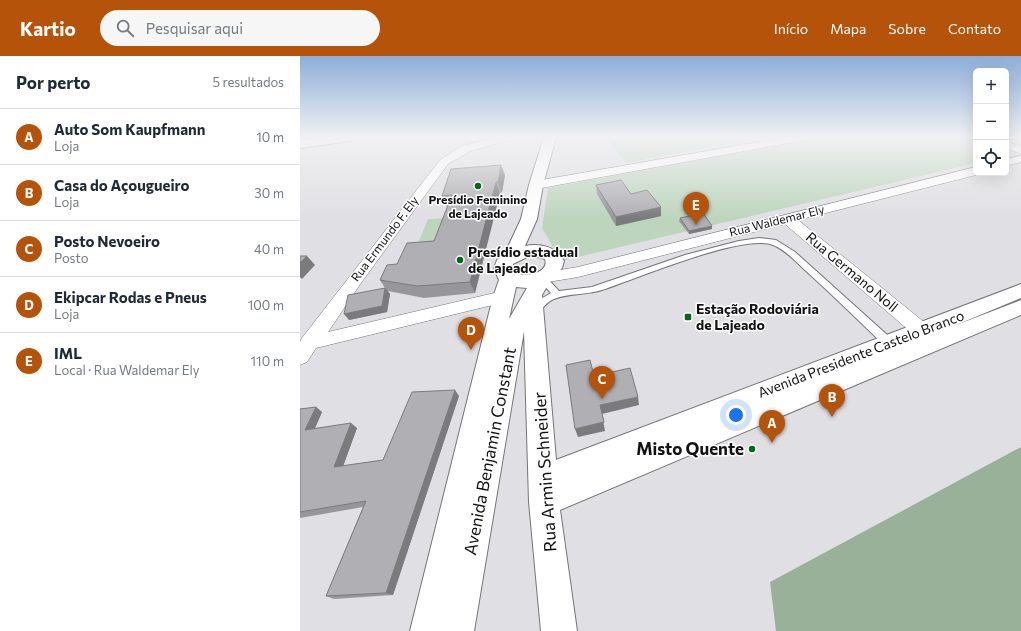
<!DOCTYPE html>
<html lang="pt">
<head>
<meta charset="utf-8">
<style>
  body { margin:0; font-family:Commissioner,sans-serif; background:#f6f6f7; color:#1f2937 }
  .controls { position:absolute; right:12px; top:12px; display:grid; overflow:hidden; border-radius:6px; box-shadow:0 4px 16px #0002 }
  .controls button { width:36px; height:36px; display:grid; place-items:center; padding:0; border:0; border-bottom:1px solid #e0e1e3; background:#fff; color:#1f2937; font:20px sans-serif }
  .you { position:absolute; left:436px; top:359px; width:14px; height:14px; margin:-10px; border:3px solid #fff; border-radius:50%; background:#1a73e8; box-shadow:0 0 0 6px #1a73e833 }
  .badge { display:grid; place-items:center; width:26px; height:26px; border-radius:50%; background:#b45309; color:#fff; font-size:13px; font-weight:700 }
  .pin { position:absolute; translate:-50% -33px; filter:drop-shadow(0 1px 2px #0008) }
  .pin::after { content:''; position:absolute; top:21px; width:14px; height:12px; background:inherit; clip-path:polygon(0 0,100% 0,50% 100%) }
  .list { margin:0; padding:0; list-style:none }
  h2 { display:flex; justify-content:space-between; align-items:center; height:52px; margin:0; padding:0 16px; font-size:17px }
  h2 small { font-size:13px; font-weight:400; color:#747a83 }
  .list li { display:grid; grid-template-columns:26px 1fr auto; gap:12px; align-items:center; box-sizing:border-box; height:56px; padding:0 16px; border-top:1px solid #e0e1e3 }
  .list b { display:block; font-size:15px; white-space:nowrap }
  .list p { margin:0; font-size:13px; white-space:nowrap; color:#747a83 }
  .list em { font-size:13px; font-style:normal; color:#747a83 }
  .icon { flex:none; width:22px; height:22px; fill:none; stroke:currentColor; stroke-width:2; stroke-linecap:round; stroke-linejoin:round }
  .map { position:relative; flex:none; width:721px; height:575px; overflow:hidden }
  header { display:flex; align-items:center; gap:24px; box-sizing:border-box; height:56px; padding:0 20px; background:#b45309; color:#fff }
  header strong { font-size:19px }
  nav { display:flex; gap:22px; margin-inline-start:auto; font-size:14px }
  .search { width:280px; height:36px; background:#f6f6f7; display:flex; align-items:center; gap:10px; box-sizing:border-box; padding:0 14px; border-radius:22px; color:#747a83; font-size:15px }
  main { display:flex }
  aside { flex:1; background:#fff }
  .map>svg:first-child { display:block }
  .green { fill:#bdd5bd }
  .forest { fill:#98b198 }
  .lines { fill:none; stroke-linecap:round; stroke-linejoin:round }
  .lane-casing { stroke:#757578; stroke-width:2 }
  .street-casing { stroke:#757578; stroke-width:1 }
  .secondary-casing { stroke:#757578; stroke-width:2 }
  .lane { fill:#fff; fill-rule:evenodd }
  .street { fill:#fff; fill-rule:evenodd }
  .secondary { fill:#fff; fill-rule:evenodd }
  .wall { fill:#97979b }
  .shaded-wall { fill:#7b7b7e }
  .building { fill:#b0b0b4; stroke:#7b7b7e }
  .poi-dot { fill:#006a19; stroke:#fff; stroke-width:1.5 }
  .labels { text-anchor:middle; stroke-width:3; stroke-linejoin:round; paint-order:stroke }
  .far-poi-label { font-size:12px; font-weight:bold; fill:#121213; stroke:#fff }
  .far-street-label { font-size:12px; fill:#121213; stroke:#fff }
  .poi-label { font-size:14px; font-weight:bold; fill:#121213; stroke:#fff; text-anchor:start }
  .street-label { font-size:14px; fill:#121213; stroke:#fff }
  .near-poi-label { font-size:17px; font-weight:bold; fill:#121213; stroke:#fff; text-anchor:end }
  .near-street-label { font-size:17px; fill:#121213; stroke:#fff }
</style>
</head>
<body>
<header>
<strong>Kartio</strong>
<div class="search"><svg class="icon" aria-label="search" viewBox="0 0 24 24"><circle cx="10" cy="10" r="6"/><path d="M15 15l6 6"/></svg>Pesquisar aqui</div>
<nav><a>Início</a><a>Mapa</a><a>Sobre</a><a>Contato</a></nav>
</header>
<main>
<aside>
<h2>Por perto<small>5 resultados</small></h2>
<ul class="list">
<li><span class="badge">A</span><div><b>Auto Som Kaupfmann</b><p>Loja</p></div><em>10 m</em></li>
<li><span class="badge">B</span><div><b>Casa do Açougueiro</b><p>Loja</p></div><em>30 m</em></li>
<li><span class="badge">C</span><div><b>Posto Nevoeiro</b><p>Posto</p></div><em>40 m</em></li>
<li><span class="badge">D</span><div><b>Ekipcar Rodas e Pneus</b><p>Loja</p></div><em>100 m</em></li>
<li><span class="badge">E</span><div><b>IML</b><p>Local · Rua Waldemar Ely</p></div><em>110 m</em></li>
</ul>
</aside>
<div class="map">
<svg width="721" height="575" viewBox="0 0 721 575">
  <rect width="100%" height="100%" fill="#e0e0e4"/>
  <!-- green -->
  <path class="green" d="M306 81H465L326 107Z
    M521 81H676V107L261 205 242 172 248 132Z
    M150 162 139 188 117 190 128 163Z"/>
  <!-- forest -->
  <path class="forest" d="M721 391V575H476L470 526Z"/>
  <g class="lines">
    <defs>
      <path id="lane" d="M459 182 476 184 495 196 595 286 596 289 595 292H587C560 266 534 240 506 215 496 206 486 194 473 189 443 177 336 223 302 234 286 239 269 237 254 243 246 246 242 253 237 259H231L229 257 239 244 251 237 239 224 238 222 239 220H245L259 235 292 231 385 199 439 185Z"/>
      <path id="street" d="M197 81H215L214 83 170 95 148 108 61 227 28 276 203 235 209 237 212 241 209 245 16 292 7 306 0 309V286L2 282 140 104 162 90Z
        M487 81H510L505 84 236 133 230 129 236 125Z
        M706 85 721 91V98L706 92Z
        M721 100V106L706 110V103Z
        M676 111V117L680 118 498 164 640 279 642 284 640 289 633 291 626 289 485 168 278 221 242 227 236 226 234 222 236 218 278 211Z"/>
      <path id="secondary" d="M23 81H56L50 85 0 92V84Z
        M244 81H256L243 129 237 163 225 190C241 187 257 191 264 205L262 212 250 225 242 239 256 404 721 228V242L651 271 721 244V259L260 454 277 575H241L229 446 224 275 174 575H110L193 241 199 224 194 212 197 204 205 197 221 163 229 129ZM231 199 245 203C250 218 222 222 213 216V208ZM216 231 227 232 209 263Z"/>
    </defs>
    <!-- lane casing -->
    <use href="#lane" class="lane-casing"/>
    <!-- street casing -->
    <use href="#street" class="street-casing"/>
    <!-- secondary casing -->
    <use href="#secondary" class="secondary-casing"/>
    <!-- lane -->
    <use href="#lane" class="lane"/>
    <!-- street -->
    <use href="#street" class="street"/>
    <!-- secondary -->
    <use href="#secondary" class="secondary"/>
  </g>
  <!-- wall -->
  <path class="wall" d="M205 119 202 136 200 137 175 237 124 242 88 235 90 238 87 256 49 264 85 232 80 224 97 208 134 185 148 150 147 151 142 140Z
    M296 129 331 138 361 160 316 170 297 138Z
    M380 162 412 173 389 178 379 165Z
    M159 340 93 539 34 543 26 540 63 451 0 462V353L16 351 22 356 15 372H57L43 410 83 404Z"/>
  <!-- shaded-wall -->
  <path class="shaded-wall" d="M201 109 205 119 202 136 198 126Z
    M196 126 200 137 175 237 170 226Z
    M361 151V160L316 170V161Z
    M412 170V173L389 178V175Z
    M7 200 15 209 2 223 0 221V207Z
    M85 232 90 238 87 256 49 264 44 258Z
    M155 334 159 340 93 539 86 537Z
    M338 341 339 349 302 358 305 375 278 381 275 373 300 349Z
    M16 351 22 356 12 379 5 374Z
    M51 367 57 372 41 416 34 411Z"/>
  <!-- building -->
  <path class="building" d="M201 109 198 126H196L170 226 117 230 80 224 87 209 97 208 107 187 134 185 152 139 142 140 151 113Z
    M321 124 331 138 347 134 361 151 316 161 296 129Z
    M403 157 412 170 389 175 380 162Z
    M0 200H7L0 207Z
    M85 232 82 250 44 258 48 239Z
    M290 304 294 320 330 312 338 341 300 349 304 366 275 373 266 309Z
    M155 334 86 537 26 540 66 445 0 456V353L16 351 5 374 51 367 34 411 83 404 112 336Z"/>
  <!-- sky -->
  <linearGradient id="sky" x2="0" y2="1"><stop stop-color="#8dadd9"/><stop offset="0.5" stop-color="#f1f1f3"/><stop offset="1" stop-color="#f1f1f3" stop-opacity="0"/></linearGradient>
  <rect width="721" height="162" fill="url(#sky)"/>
  <!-- markers -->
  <g class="poi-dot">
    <circle cx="178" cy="130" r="4"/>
    <circle cx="160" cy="204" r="4"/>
    <rect x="384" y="257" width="8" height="8" rx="2"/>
    <circle cx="452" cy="393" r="4"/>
  </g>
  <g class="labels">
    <!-- far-poi labels -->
    <g class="far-poi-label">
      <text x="178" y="148">Presídio Feminino<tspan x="178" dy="14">de Lajeado</tspan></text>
    </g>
    <!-- far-street labels -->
    <g class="far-street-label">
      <text transform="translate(477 165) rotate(-14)" y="4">Rua Waldemar Ely</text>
      <text transform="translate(85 183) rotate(-53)" y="4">Rua Ermundo F. Ely</text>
    </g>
    <!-- poi labels -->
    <g class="poi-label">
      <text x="168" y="201">Presídio estadual<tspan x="168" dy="16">de Lajeado</tspan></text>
      <text x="396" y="258">Estação Rodoviária<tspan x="396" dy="16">de Lajeado</tspan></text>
    </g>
    <!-- street labels -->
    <g class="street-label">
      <text transform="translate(552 216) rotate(40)" y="5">Rua Germano Noll</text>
      <text transform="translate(561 298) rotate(-21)" y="5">Avenida Presidente Castelo Branco</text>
    </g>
    <!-- near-poi labels -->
    <g class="near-poi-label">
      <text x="444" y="399">Misto Quente</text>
    </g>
    <!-- near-street labels -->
    <g class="near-street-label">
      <text transform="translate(190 395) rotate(-79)" y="6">Avenida Benjamin Constant</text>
      <text transform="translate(245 416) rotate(-94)" y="6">Rua Armin Schneider</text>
    </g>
  </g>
</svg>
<div class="controls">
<button>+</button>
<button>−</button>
<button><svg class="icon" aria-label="locate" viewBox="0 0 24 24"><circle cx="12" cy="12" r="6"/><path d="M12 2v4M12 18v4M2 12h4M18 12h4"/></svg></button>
</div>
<div class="you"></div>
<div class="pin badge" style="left:472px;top:387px">A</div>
<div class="pin badge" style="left:532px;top:361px">B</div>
<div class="pin badge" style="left:302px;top:343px">C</div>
<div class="pin badge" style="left:171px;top:294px">D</div>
<div class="pin badge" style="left:396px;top:169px">E</div>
</div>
</main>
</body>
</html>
